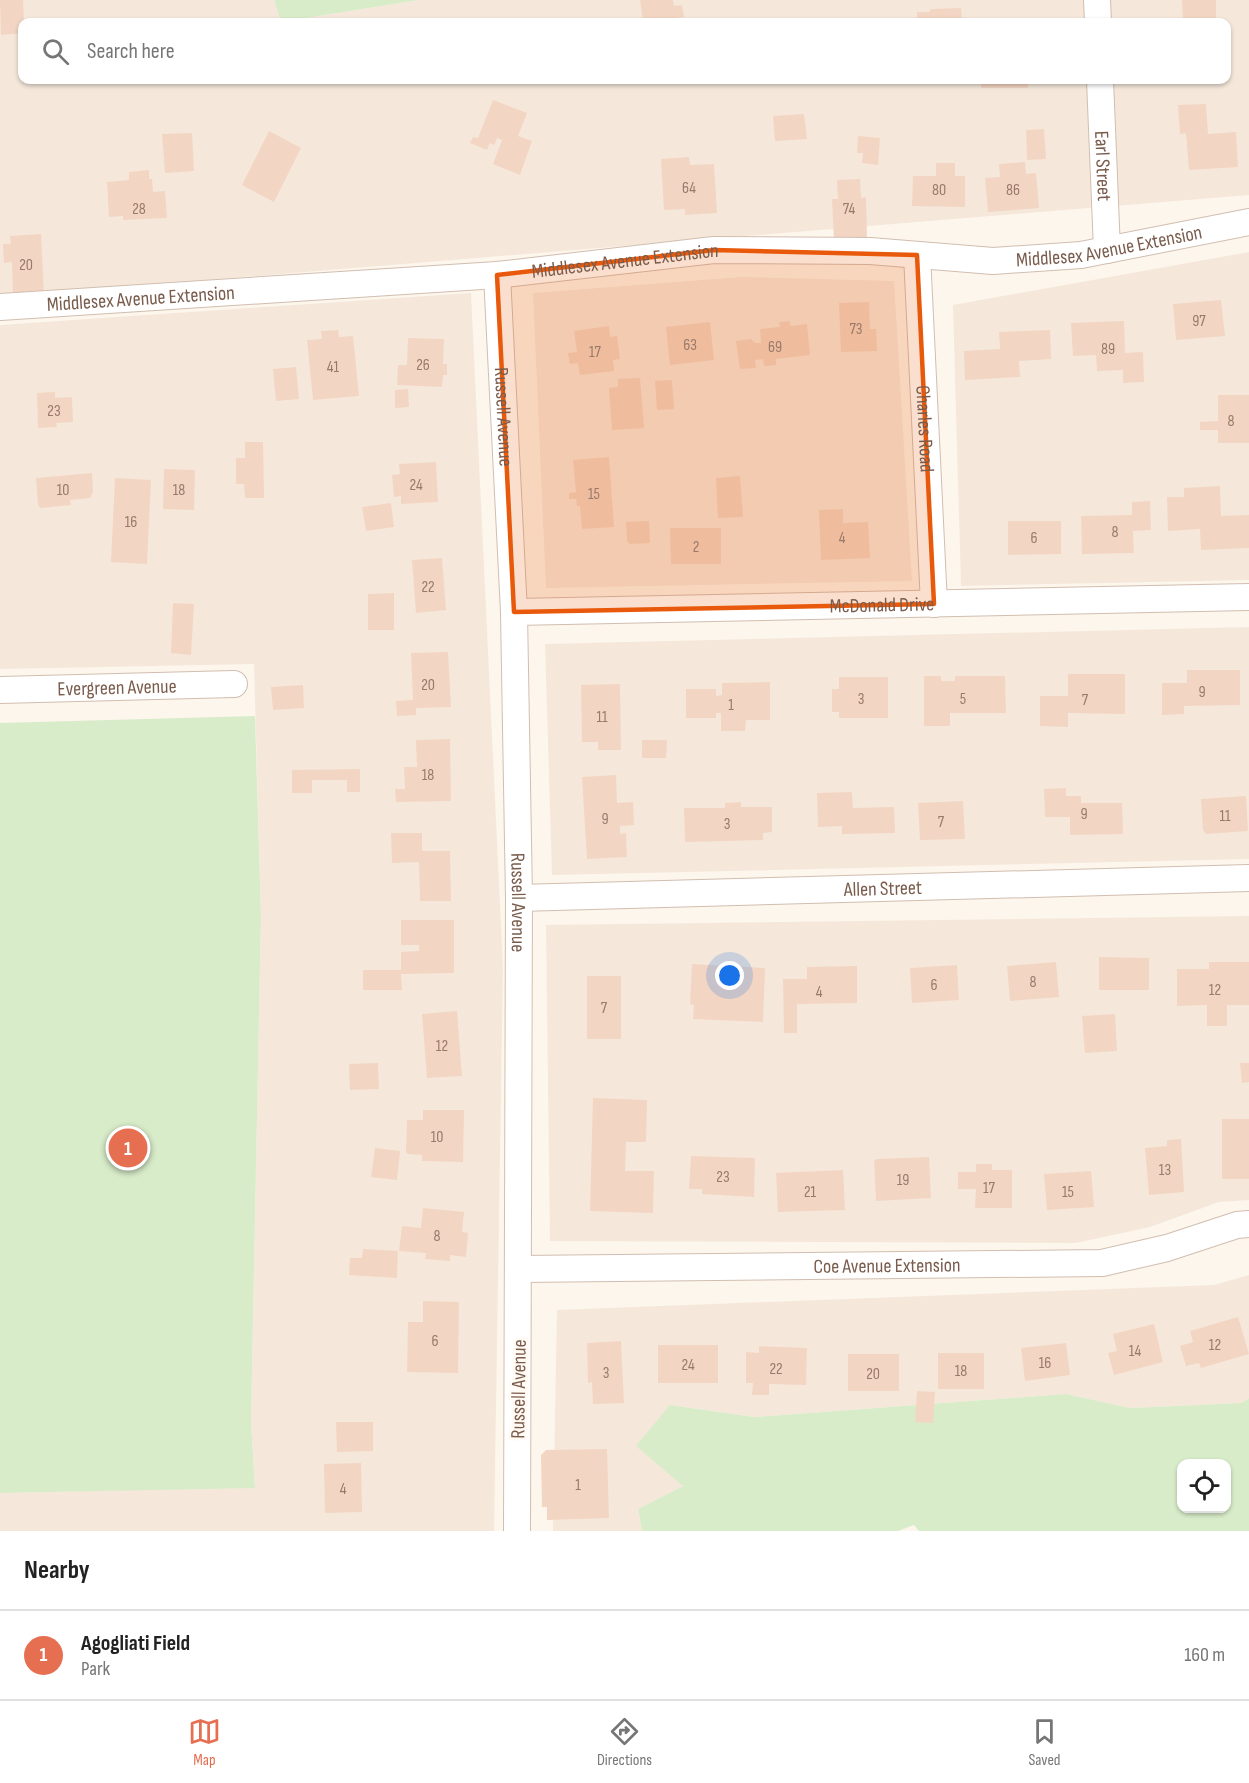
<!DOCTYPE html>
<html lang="en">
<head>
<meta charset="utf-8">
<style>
  body { margin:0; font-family:"Sofia Sans Condensed",sans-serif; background:#f2f2f2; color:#222 }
  .controls { position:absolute; right:18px; bottom:18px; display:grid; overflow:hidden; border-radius:12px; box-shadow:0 2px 4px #0004 }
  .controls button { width:54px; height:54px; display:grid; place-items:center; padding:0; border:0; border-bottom:2px solid #e0e0e0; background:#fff; color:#222; font:30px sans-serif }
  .you { position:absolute; left:730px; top:976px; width:21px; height:21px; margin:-15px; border:4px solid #fff; border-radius:50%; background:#1a73e8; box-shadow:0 0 0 9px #1a73e833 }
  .badge { display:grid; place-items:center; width:39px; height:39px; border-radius:50%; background:#e76f51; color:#fff; font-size:20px; font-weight:700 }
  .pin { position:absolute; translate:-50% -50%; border:3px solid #fff; box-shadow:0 2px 6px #0006 }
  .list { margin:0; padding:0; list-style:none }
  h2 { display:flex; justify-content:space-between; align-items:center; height:78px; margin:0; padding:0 24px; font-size:26px }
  h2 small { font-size:20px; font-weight:400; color:#767676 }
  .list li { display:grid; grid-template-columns:39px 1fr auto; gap:18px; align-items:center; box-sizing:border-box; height:90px; padding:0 24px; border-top:2px solid #e0e0e0 }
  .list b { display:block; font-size:22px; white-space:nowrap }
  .list p { margin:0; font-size:20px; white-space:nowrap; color:#767676 }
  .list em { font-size:20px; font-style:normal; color:#767676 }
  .icon { flex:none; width:33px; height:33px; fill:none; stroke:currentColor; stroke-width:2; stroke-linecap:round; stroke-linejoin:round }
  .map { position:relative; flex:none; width:1249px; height:1531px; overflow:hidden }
  .search { position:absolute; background:#fff; box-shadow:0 2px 4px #0004; left:18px; right:18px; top:18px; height:66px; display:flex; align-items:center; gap:15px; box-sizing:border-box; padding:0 21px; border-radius:12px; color:#767676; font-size:22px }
  .sheet { height:168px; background:#fff }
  nav { display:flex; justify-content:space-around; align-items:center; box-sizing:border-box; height:84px; border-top:2px solid #e0e0e0; background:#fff; font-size:16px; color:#767676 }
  nav a { display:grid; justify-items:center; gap:3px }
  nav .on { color:#e76f51 }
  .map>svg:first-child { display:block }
  .residential { fill:#f5e8da; fill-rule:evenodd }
  .green { fill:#d8ecc9; fill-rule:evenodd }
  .building { fill:#f3d5c3 }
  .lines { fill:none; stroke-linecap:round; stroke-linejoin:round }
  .street-casing { stroke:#d1beb0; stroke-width:28 }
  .street { stroke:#fff; stroke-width:26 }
  .marked { fill:#e8590c; fill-opacity:0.2; stroke:#e8590c; stroke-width:4.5; stroke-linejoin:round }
  .labels { text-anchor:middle; stroke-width:6; stroke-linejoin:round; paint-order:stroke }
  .number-label { font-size:16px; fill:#987a6a }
  .street-label { font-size:20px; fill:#7a5c4d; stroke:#fffaf3 }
</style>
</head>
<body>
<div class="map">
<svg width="1249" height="1531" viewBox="0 0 1249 1531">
  <rect width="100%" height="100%" fill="#fdf6ec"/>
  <!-- residential -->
  <path class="residential" d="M0 0H274L281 22 419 0H1249V195L0 297ZM22 22H1226V80H22Z
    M1249 252V580L961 586 953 305Z
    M741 277 894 281 912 581 546 588 533 293Z
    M471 293 503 968 494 1531H0V1493L255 1487 251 1421 261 915 254 664 0 669V325Z
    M1249 627V859L552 875 545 644Z
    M1249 916V1200L1219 1202 1150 1227 1076 1243 550 1241 546 925Z
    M1249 1275V1398L1242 1403 1130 1408 1066 1394 754 1417 670 1405 683 1486 638 1509 642 1531H553L557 1310 1214 1285Z"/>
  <!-- green -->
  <path class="green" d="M274 0H419L281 22Z
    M255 716 261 915 251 1421 255 1488 0 1493V723Z
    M1066 1394 1130 1408 1242 1403 1249 1398V1531H919L914 1525 898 1531H642L638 1509 683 1486 636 1446 670 1405 754 1417ZM1182 1464H1226V1508H1182Z"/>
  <!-- building -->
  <path class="building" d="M0 0H23L24 22H22V33L1 35Z
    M640 0H673L674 6 682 5 684 17 675 18 676 22H643Z
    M1182 0H1216V22H1183Z
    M961 8 962 22H917V12H929L931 9Z
    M981 80H1028V88H981Z
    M493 100 527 113 518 136 532 141 520 175 493 164 502 140 497 138 494 145 490 143 487 150 470 143 473 137 478 138Z
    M1206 104 1208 134 1236 132 1238 167 1189 170 1186 133 1180 134 1178 105Z
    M804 114 807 139 775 141 773 116Z
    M1044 129 1046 159 1027 160 1026 130Z
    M269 131 301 148 274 202 242 185Z
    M192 133 194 171 165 173 162 134Z
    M858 136 880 138 878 165 862 163 863 153H857Z
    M689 157 690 165 714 164 717 213 685 215V209L664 210 661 159Z
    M1025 162 1026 174 1036 173 1039 208 988 212 985 178 1000 177 999 164Z
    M936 163H955V176H965V207L912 206 913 176H936Z
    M149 170V179H152L153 192 165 191 167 218 123 220V216L109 217 107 182 129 180V172Z
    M860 179 861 198 866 197 867 239 834 241 832 199H838L837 180Z
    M41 234 44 296 13 297 12 262 4 263 3 244H11L10 236Z
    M1221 300 1225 336 1176 340 1173 304Z
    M869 302 870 329H876L877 351 841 352 839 303Z
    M790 321V326L807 324 810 355 776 359V365L764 366 763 359 755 360 756 368 740 369 736 341 751 339 755 343H761L760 329 780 327 779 322Z
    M1124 321 1125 353 1143 352 1144 382 1123 383V370L1097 371 1096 355 1073 356 1071 323Z
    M710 322 714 360 670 365 666 327Z
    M609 326 610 337 617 336 620 359 613 360 614 371 580 375 578 363 570 364 568 353 577 352 574 331Z
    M338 330 339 337 353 336 359 396 313 400 307 340 322 339 321 331Z
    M1050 330 1051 359 1019 361 1020 377 965 380 964 351 1000 349 999 332Z
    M408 338 444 339 443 364H447V375H443L442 387 397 385 398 365H407Z
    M296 367 299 399 276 401 273 369Z
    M640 378 644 428 612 430 609 388 618 387V379Z
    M672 380 674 409 657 410 655 381Z
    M408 389 409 407 395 408V390Z
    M55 392V398L72 397 73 422 56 423 57 427 38 428 37 393Z
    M1218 395H1249V443H1218V430H1200V422L1218 421Z
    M245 442H263L264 498H245L244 484H236V458H245Z
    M609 457 614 527 582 529 580 506H577L576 499H569V493L576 492 573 460Z
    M436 462 438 502 401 504V496L394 497 392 475 400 474 399 464Z
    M164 469 195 470 194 510 163 509Z
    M92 473 93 492 90 498 70 500 71 505 41 508 38 505 36 478Z
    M740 476 743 517 718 518 716 478Z
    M115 478 151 480 147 564 111 562Z
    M1220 486 1221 516 1249 515V548L1201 550 1200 529 1168 531 1167 497H1184V488Z
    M1150 501 1151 530 1133 531 1134 553 1082 554 1081 516 1132 515V502Z
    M391 503 394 527 366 531 362 507Z
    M843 509V523L868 522 870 558 821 560 819 510Z
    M649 521 650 543 630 544 627 541 626 522Z
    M1008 521H1061V554L1008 555Z
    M670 528H721V564H671Z
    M442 558 446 610 416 613 412 560Z
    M394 593V630H368V594Z
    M173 603 194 604 191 655 171 653Z
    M448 652 451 707 416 708V715L397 716 396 701 413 700 411 653Z
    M1187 670H1240V705L1184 706V714L1162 715V683H1187Z
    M1068 674H1125V714L1068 713V727L1040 726V696H1068Z
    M924 676H941V681H955V676H1005L1006 713H950V726H924Z
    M839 677H888V718H839V712H832V689H839Z
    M770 682V720H746L745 731H721V713H716V718H686V689H716V696L722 695V683Z
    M620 684 621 750H598V742H582L581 685Z
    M303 685 304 708 273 710 271 687Z
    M450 739 451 801 396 802 395 789H405L404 767H417L416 740Z
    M642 740H667L666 758H642Z
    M360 769V792H347V780H312V793H292V770Z
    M616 775 617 803 633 802 634 825 620 826V834L626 833 627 857 587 859 582 777Z
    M1066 788V796H1081V803H1122L1123 834 1070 835V817H1045L1044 789Z
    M852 792 853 808 894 807 895 833 842 834V826L818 827 817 793Z
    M1246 796 1248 831 1206 834 1203 830 1201 799Z
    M963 801 965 839 920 840 918 803Z
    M741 802V807H772V832L763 833V840L685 842 684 808H725V803Z
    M391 833H422V851H450L451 901H420L419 862 392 863Z
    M401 920H454V973L401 974 402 990H363V970H401V952L419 951V945H401Z
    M1099 957 1149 958V990H1099Z
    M1056 962 1059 997 1010 1001 1007 966Z
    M1209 962H1249V1005H1227V1026H1207V1005L1177 1006V969H1209Z
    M692 964 765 968 763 1022 693 1019 694 1005 690 1004Z
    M957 965 959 1000 912 1003 910 968Z
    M857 966V1003L797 1004V1033H784L783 979H807V967Z
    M587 976H621V1039H587Z
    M457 1011 462 1076 427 1078 422 1014Z
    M1115 1014 1117 1051 1085 1053 1082 1016Z
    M378 1063 379 1089 350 1090 349 1064Z
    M1240 1063H1249V1082L1242 1083Z
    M593 1098 647 1100 646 1142H626L625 1171H654L653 1213 590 1211Z
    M423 1110H464L463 1162 422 1161V1155L408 1154 406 1152 407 1120H423Z
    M1222 1119H1249V1179H1222Z
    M1181 1139 1184 1192 1149 1195 1145 1148 1167 1146V1140Z
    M375 1148 400 1151 397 1180 371 1177Z
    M691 1156 755 1158 754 1197 702 1194V1189H689Z
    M929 1157 931 1198 876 1201 874 1161 877 1159Z
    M976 1164H992V1170H1012V1208H975L976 1189H958V1172H976Z
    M843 1170 845 1210 778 1212 776 1173Z
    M1091 1171 1094 1207 1047 1210 1044 1174Z
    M423 1208 464 1212 462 1232 468 1233 466 1257 450 1255V1261L425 1259 426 1253 399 1251 402 1226 421 1228Z
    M363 1249 398 1251 397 1278 349 1275 350 1258H362Z
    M423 1301 459 1302 458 1373 407 1372 408 1322H423Z
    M1238 1317 1249 1354 1201 1368 1199 1363 1186 1366 1180 1346 1193 1342 1190 1331Z
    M1154 1324 1163 1362 1114 1375 1108 1353 1117 1351 1113 1334Z
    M621 1341 624 1403 593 1404 592 1382 588 1383 587 1343Z
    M1066 1343 1070 1375 1025 1381 1021 1348Z
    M658 1345H718V1383H658Z
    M759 1346 807 1348 806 1385 769 1384V1395H752L753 1383H746V1352L759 1353Z
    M938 1353H984V1389H938Z
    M848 1354H899V1391H848Z
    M917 1391 935 1392 933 1423 915 1422Z
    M336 1422H373V1451L337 1452Z
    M607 1449 609 1518 547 1520V1507H542L541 1455 546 1450Z
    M361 1463 362 1512 325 1513 324 1464Z"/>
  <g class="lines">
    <defs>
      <g id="street">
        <path d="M1097 0 1098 22"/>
        <path id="s1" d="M1100 80 1107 250"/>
        <path id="s2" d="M917 255 934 604"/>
        <path id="s3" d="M497 275 514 612 519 898 517 1531"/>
        <path id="s4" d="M0 307 497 275 714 250 870 251 993 261 1081 255 1249 222"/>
        <path id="s5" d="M514 612 1249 597"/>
        <path id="s6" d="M0 690 234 684"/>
        <path id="s7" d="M519 898 1249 878"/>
        <path id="s8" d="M519 1269 1102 1263 1167 1248 1237 1225 1249 1224"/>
      </g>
    </defs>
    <!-- street casing -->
    <use href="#street" class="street-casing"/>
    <!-- street -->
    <use href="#street" class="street"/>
  </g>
  <!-- marked area -->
  <path class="marked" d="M714 250 917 255 934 604 514 612 497 275Z"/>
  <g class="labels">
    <!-- number labels -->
    <g class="number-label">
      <text x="689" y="193">64</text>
      <text x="939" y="195">80</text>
      <text x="1013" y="195">86</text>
      <text x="139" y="214">28</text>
      <text x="849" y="214">74</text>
      <text x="26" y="270">20</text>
      <text x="1199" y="326">97</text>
      <text x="856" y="334">73</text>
      <text x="690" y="350">63</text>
      <text x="775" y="352">69</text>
      <text x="1108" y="354">89</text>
      <text x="595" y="357">17</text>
      <text x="423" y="370">26</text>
      <text x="333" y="372">41</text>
      <text x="54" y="416">23</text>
      <text x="1231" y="426">8</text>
      <text x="416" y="490">24</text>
      <text x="63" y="495">10</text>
      <text x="179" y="495">18</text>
      <text x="594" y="499">15</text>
      <text x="131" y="527">16</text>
      <text x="1115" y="537">8</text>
      <text x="842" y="543">4</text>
      <text x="1034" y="543">6</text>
      <text x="696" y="552">2</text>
      <text x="428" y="592">22</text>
      <text x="428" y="690">20</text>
      <text x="1202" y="697">9</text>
      <text x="861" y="704">3</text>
      <text x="963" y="704">5</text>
      <text x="1085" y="705">7</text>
      <text x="731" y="710">1</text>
      <text x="602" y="722">11</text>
      <text x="428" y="780">18</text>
      <text x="1084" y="819">9</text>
      <text x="1225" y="821">11</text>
      <text x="605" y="824">9</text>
      <text x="941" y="827">7</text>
      <text x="727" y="829">3</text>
      <text x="1033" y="987">8</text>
      <text x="934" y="990">6</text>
      <text x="1215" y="995">12</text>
      <text x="819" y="997">4</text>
      <text x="604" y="1013">7</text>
      <text x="442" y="1051">12</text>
      <text x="437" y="1142">10</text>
      <text x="1165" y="1175">13</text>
      <text x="723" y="1182">23</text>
      <text x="903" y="1185">19</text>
      <text x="989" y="1193">17</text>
      <text x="810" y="1197">21</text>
      <text x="1068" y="1197">15</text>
      <text x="437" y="1241">8</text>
      <text x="435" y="1346">6</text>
      <text x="1215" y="1350">12</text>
      <text x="1135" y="1356">14</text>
      <text x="1045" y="1368">16</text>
      <text x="688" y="1370">24</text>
      <text x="776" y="1374">22</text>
      <text x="961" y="1376">18</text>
      <text x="606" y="1378">3</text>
      <text x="873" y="1379">20</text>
      <text x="578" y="1490">1</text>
      <text x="343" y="1494">4</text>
    </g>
    <!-- street labels -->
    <g class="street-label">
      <text dy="7" stroke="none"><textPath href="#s1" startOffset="86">Earl Street</textPath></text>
      <text dy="7" stroke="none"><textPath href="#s4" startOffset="1113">Middlesex Avenue Extension</textPath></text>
      <text dy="7" stroke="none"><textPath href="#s4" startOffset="627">Middlesex Avenue Extension</textPath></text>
      <text dy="7" stroke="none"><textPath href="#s4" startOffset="141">Middlesex Avenue Extension</textPath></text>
      <text dy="7" stroke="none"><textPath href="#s3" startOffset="142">Russell Avenue</textPath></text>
      <text dy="7" stroke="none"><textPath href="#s2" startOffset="174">Charles Road</textPath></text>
      <text dy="7" stroke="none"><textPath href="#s5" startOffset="368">McDonald Drive</textPath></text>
      <text dy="7" stroke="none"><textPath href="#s6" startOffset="117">Evergreen Avenue</textPath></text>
      <text dy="7" stroke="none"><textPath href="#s7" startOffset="364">Allen Street</textPath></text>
      <text dy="7" stroke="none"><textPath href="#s3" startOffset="628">Russell Avenue</textPath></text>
      <text dy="7" stroke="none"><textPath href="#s8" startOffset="368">Coe Avenue Extension</textPath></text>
      <text transform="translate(518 1389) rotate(-89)" y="7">Russell Avenue</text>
    </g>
  </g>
</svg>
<div class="controls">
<button><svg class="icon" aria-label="locate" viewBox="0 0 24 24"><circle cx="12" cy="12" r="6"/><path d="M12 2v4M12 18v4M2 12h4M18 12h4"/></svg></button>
</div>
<div class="you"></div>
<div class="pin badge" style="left:128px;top:1148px">1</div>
<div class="search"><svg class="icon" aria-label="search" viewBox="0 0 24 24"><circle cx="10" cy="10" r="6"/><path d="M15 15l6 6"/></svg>Search here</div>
</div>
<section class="sheet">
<h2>Nearby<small></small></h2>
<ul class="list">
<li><span class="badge">1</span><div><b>Agogliati Field</b><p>Park</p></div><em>160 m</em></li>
</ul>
</section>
<nav>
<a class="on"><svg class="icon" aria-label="map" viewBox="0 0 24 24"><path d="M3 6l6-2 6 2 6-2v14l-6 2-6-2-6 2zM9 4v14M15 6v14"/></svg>Map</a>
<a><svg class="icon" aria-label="directions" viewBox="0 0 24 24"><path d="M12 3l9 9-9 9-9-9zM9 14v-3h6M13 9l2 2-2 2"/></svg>Directions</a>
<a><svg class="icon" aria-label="saved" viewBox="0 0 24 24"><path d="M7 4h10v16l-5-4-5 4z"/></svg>Saved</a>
</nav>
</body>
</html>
